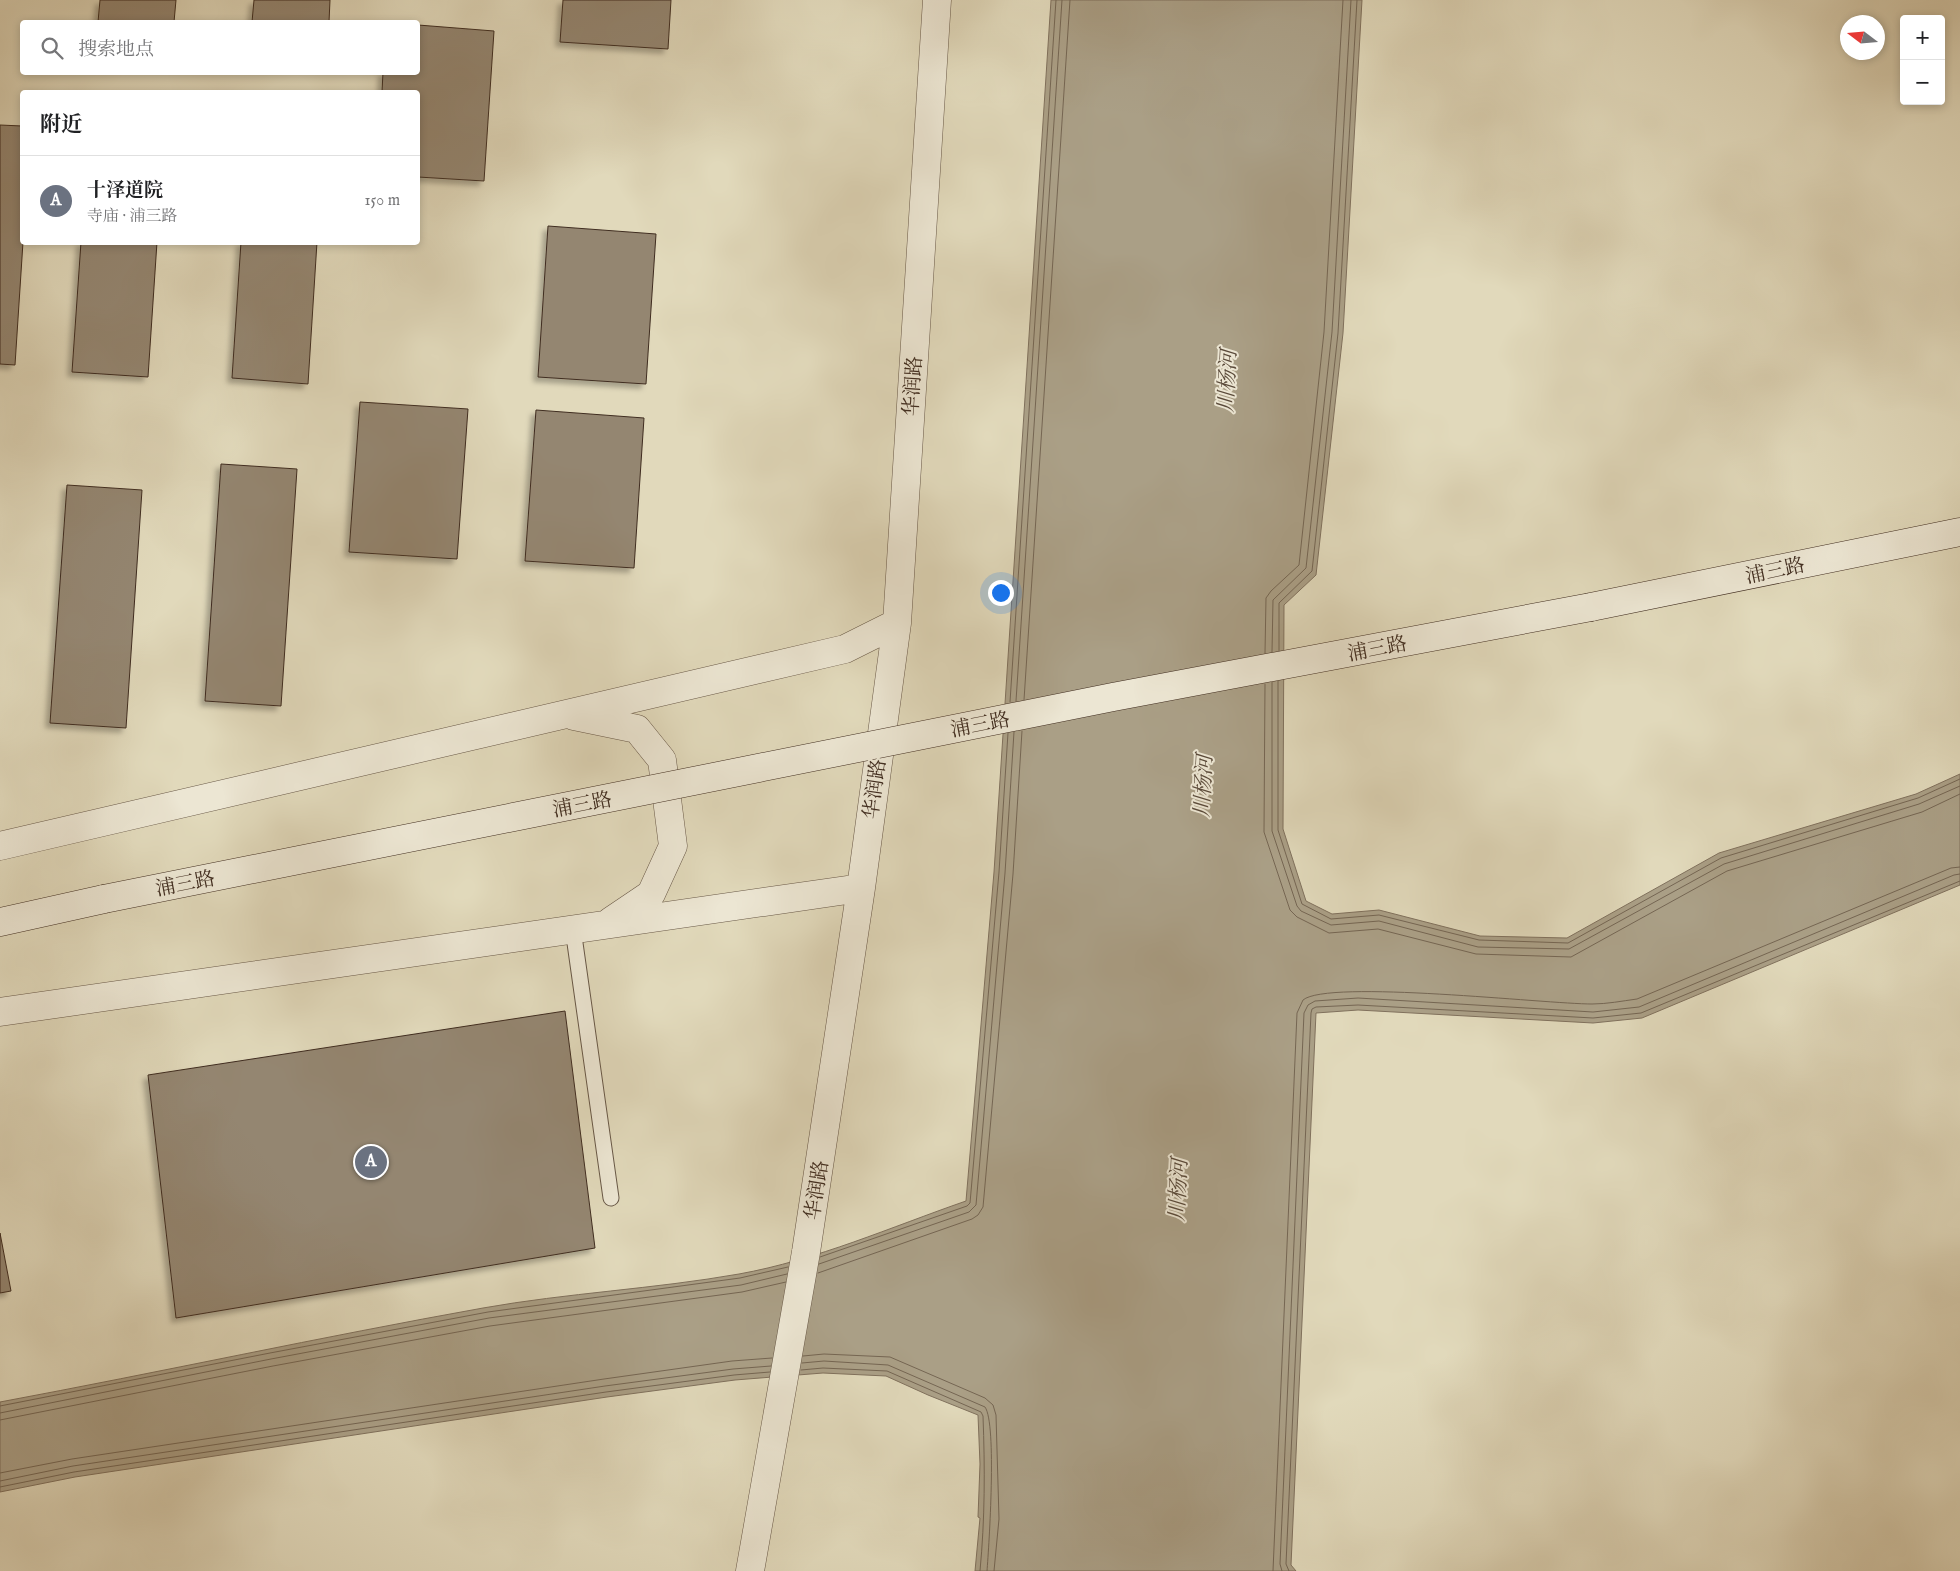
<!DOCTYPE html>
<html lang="zh">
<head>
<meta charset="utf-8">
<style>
  body { margin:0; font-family:"IM FELL English","Noto Serif SC",serif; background:#f2f2f2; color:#202124 }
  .controls { position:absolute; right:15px; top:15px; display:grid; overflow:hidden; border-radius:5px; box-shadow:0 2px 8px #0003 }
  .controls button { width:45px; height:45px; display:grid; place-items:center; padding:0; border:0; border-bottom:1px solid #e0e0e0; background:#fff; color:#202124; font:25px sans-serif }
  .compass { position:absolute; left:1840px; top:15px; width:45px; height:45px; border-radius:50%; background:#fff; box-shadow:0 2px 8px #0003; rotate:286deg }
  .you { position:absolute; left:1000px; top:592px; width:18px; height:18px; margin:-12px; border:4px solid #fff; border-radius:50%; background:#1a73e8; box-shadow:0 0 0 8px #1a73e833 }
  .badge { display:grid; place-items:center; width:32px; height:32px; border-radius:50%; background:#b45309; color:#fff; font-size:16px; font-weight:700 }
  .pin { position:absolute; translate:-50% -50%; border:2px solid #fff; box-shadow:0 1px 5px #0006 }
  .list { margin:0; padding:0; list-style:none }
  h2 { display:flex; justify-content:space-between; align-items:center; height:65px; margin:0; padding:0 20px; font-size:21px }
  h2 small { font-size:16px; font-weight:400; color:#757577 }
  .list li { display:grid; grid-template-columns:32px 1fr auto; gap:15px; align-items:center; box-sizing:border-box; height:90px; padding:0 20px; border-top:1px solid #e0e0e0 }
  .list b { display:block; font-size:19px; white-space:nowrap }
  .list p { margin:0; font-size:16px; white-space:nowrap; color:#757577 }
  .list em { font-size:16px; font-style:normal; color:#757577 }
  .icon { flex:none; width:28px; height:28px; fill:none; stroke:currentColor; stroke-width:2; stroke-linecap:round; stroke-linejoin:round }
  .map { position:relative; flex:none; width:1960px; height:1571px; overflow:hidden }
  .search { position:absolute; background:#fff; box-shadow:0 2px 8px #0003; left:20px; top:20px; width:400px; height:55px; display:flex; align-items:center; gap:12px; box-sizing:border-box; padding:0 18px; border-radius:5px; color:#757577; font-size:19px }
  .panel { position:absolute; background:#fff; box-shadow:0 2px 8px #0003; left:20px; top:90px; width:400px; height:155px; border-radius:5px }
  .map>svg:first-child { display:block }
  .water { fill:#aa9f86; stroke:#80715d }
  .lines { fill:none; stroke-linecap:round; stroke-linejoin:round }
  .shore { stroke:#756653; stroke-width:1 }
  .building { fill:#948671; stroke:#402d20; filter:url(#shadow) }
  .service-casing { stroke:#685847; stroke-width:17 }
  .minor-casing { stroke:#685847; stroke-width:29 }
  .secondary-casing { stroke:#402d20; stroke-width:29 }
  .service { stroke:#ece6d3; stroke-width:15 }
  .minor { stroke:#ece6d3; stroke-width:28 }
  .secondary { stroke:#ece6d3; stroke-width:28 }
  .secondary-bridge-casing { stroke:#402d20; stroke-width:29; stroke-linecap:butt }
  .secondary-bridge { stroke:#ece6d3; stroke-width:28 }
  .labels { text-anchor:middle; stroke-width:4; stroke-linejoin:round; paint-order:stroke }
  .street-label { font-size:20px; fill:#402d20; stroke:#ece6d3 }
  .water-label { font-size:21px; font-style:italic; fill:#5a4a3a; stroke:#ece6d3 }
</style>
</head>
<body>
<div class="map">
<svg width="1960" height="1571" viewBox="0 0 1960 1571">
  <defs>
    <filter id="shadow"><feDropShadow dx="-4.5" dy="4.5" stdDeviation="2.5" flood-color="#0004"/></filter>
  </defs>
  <rect width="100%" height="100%" fill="#e1d9bb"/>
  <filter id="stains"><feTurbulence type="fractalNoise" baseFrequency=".004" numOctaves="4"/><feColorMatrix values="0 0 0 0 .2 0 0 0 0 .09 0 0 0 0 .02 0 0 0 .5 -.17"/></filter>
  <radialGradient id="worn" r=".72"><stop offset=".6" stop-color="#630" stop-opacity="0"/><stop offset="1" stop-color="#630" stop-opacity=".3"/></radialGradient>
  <!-- water -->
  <path class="water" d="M1051 0H1362L1343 333 1316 575 1284 605 1283 829 1306 901 1332 914 1379 910 1480 936 1567 938 1719 853 1916 794 1960 774V885L1642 1018 1593 1023 1358 1010 1316 1013 1291 1565 1296 1571H975L980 1518 978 1517 980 1464 978 1415 928 1395 886 1376 823 1373 735 1380 607 1397 75 1477 0 1492V1402C161 1372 321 1337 483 1308 567 1293 654 1289 739 1274 817 1260 891 1227 966 1201L994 872Z"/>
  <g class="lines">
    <!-- shore -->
    <path class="shore" d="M1279 651V603L1312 571 1338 333 1357 0
      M1272 652 1273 600 1306 568 1332 332 1351 0
      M1265 653 1266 598 1271 591 1299 565 1324 332 1343 0
      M1278 681V830L1302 904 1331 919 1379 915 1479 940 1568 943 1721 858 1918 798 1960 779
      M1272 682V831L1297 906 1301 911 1331 925 1379 921 1478 947 1569 949 1724 864 1919 804 1960 786
      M1265 684 1264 832 1290 910 1297 917 1329 933 1378 929 1476 954 1571 957 1727 871 1922 812 1960 794
      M1024 700 1070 0
      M1016 701 1062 0
      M1010 702 1056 0
      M820 1257 967 1206 970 1203 999 872 1008 733
      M819 1264 969 1212 976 1205 1005 873 1014 732
      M818 1273 972 1219 978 1215 983 1207 1013 874 1022 731
      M803 1356 824 1354 890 1357 985 1398 993 1405 996 1415 999 1519 994 1571
      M802 1363 824 1361 888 1365 985 1407C997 1424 989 1545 987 1571
      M801 1370 823 1368 887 1371 981 1412 983 1416C985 1468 985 1519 980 1571
      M0 1406 270 1353 488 1312 740 1278 788 1267
      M0 1413 271 1359 489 1318 741 1285 787 1274
      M0 1420 273 1366 490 1326 742 1292 786 1282
      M0 1473 72 1459 604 1379 732 1361 772 1358
      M0 1481 73 1466 605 1386 733 1369 771 1366
      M0 1487 74 1472 606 1392 734 1375 770 1372
      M1273 1571 1297 1013 1303 1000C1328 979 1546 1004 1592 1004 1607 1004 1622 1001 1637 999L1951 868 1960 867
      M1282 1571 1280 1564 1304 1013 1308 1005 1315 1001 1358 998 1593 1012 1639 1007 1954 875 1960 874
      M1289 1571 1286 1564 1311 1013 1312 1009 1316 1007 1358 1005 1593 1018 1641 1013 1960 881"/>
  </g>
  <!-- building -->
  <path class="building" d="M100 0H176L174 22H98Z
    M254 0H330L329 22H252Z
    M563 0H671L668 49 560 42Z
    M418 25 494 31 484 181 418 177V92H382L383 72H418Z
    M0 125 22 126 23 242 15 365 0 364Z
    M548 226 656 234 646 384 538 377Z
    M81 242H157L148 377 72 372Z
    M241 242H317L308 384 232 378Z
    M360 402 468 409 457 559 349 552Z
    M536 410 644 418 634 568 525 561Z
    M221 464 297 469 281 706 205 701Z
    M67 485 142 490 126 728 50 723Z
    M565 1011 595 1248 176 1318 148 1075Z
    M0 1233 11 1291 0 1293Z"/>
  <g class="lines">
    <defs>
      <path id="service" d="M573 929 611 1198"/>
      <path id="minor" d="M574 716 637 729 662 760 673 846 651 894 611 921
        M0 846 845 649 897 623
        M0 1012 861 888
        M750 1571 806 1252 861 888 897 623 937 0"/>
      <path id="secondary" d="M1591 607 1960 532
        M0 922 104 899"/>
    </defs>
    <!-- service casing -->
    <use href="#service" class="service-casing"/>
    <!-- minor casing -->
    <use href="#minor" class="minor-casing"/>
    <!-- secondary casing -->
    <use href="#secondary" class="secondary-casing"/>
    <!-- service -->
    <use href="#service" class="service"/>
    <!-- minor -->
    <use href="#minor" class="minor"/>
    <!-- secondary -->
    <use href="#secondary" class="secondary"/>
    <defs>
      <path id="secondary-bridge" d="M104 899 1113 697 1591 607"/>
    </defs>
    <!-- secondary-bridge casing -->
    <use href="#secondary-bridge" class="secondary-bridge-casing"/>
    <!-- secondary-bridge -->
    <use href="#secondary-bridge" class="secondary-bridge"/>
  </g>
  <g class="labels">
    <!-- street labels -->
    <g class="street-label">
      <text transform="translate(912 386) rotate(-86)" y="7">华润路</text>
      <text transform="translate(1775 570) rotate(-12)" y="7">浦三路</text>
      <text transform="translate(1377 648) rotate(-11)" y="7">浦三路</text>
      <text transform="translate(980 724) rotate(-11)" y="7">浦三路</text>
      <text transform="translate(874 789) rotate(-82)" y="7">华润路</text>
      <text transform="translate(582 804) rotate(-11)" y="7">浦三路</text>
      <text transform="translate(185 883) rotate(-11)" y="7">浦三路</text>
      <text transform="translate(816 1190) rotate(-81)" y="7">华润路</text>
    </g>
    <!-- water labels -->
    <g class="water-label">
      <text transform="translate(1227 381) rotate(-87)" y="7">川杨河</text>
      <text transform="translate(1203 786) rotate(-87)" y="7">川杨河</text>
      <text transform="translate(1178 1190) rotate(-87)" y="7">川杨河</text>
    </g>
  </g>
  <rect width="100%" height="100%" filter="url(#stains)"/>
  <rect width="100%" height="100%" fill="url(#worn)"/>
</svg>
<div class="controls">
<button>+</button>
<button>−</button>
</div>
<svg class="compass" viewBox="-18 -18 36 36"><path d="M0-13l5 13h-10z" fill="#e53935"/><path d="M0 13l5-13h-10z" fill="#757577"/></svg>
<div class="you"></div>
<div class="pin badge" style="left:371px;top:1162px;background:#6b7280">A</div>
<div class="search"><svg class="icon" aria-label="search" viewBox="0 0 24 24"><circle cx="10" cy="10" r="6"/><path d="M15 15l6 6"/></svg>搜索地点</div>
<section class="panel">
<h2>附近<small></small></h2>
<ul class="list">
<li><span class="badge" style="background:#6b7280">A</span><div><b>十泽道院</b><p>寺庙 · 浦三路</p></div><em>150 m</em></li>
</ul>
</section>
</div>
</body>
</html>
